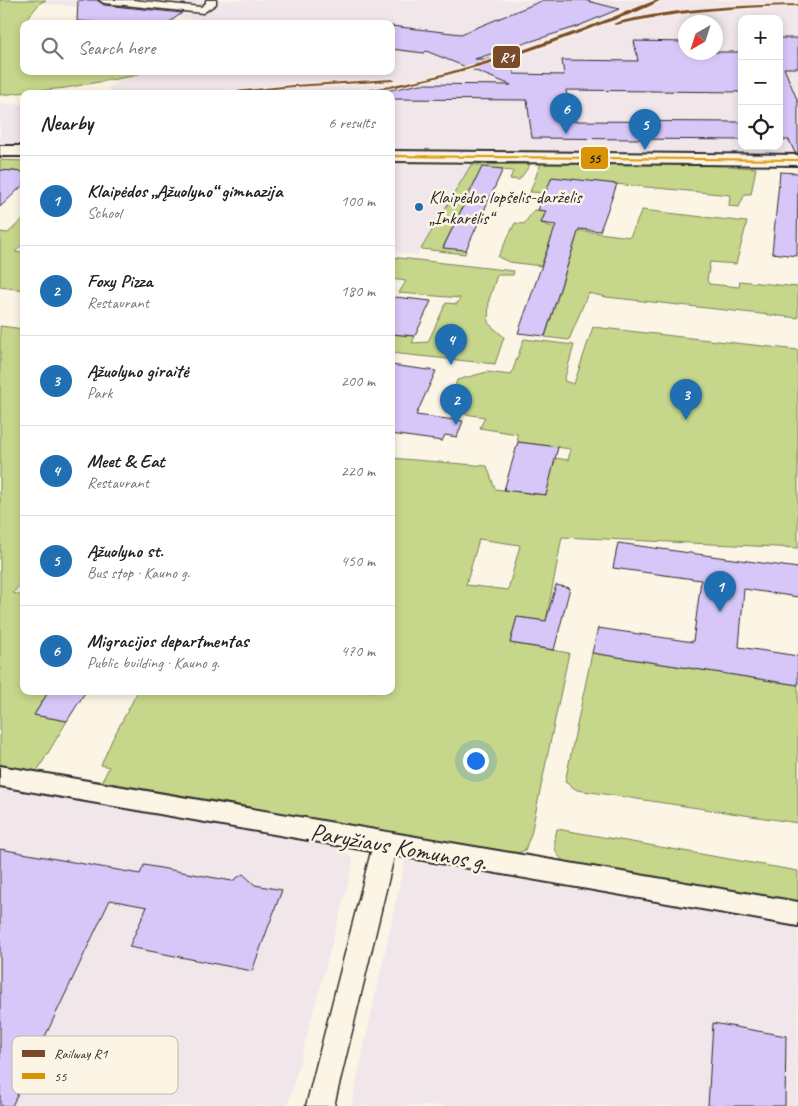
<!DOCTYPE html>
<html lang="en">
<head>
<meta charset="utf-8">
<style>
  body { margin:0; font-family:Caveat,sans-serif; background:#f2f2f2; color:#222 }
  .controls { position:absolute; right:15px; top:15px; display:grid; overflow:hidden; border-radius:10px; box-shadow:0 2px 8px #0003 }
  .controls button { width:45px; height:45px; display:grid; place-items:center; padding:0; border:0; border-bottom:1px solid #e0e0e0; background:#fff; color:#222; font:25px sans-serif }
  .compass { position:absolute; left:678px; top:15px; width:45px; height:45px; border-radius:50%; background:#fff; box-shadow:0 2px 8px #0003; rotate:219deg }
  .you { position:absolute; left:475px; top:760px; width:18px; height:18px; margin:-12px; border:4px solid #fff; border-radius:50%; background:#1a73e8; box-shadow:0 0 0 8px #1a73e833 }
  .badge { display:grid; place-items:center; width:32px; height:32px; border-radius:50%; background:#1f6fb2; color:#fff; font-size:16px; font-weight:700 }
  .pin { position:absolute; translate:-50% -41px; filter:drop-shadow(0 1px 2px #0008) }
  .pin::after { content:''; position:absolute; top:26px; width:18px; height:15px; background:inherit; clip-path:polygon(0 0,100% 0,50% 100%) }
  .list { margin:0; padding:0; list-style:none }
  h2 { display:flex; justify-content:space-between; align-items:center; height:65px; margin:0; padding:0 20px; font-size:21px }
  h2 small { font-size:16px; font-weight:400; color:#767676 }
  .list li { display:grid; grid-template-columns:32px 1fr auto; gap:15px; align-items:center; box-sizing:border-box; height:90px; padding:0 20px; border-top:1px solid #e0e0e0 }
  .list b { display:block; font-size:19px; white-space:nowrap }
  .list p { margin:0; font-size:16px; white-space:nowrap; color:#767676 }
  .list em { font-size:16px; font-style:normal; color:#767676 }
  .icon { flex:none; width:28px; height:28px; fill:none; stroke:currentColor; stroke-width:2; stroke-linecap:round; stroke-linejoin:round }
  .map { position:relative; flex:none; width:798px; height:1106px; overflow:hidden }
  .search { position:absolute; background:#fff; box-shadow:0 2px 8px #0003; left:20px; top:20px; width:375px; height:55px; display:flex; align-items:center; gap:12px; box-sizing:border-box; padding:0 18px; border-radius:10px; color:#767676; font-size:19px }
  .panel { position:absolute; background:#fff; box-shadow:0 2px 8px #0003; left:20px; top:90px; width:375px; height:605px; border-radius:10px }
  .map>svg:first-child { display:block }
  .built { fill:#f1e7eb; fill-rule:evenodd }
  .green { fill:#c6d68a; stroke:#78805a; fill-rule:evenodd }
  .building { fill:#d7c6f8; stroke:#2b2b2b }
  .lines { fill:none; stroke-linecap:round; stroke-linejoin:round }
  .minor-casing { stroke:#2b2b2b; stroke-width:3 }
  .tertiary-casing { stroke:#2b2b2b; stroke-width:4 }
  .secondary-casing { stroke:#2b2b2b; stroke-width:4 }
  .minor { fill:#fcf5e5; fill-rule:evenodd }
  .tertiary { fill:#fcf5e5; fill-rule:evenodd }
  .secondary { fill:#fcf5e5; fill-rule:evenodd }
  .bus-1-casing { stroke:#fcf5e5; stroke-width:4 }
  .bus-1 { fill:#d89406; fill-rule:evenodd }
  .rail-1-casing { stroke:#fcf5e5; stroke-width:3 }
  .rail-1 { fill:#7a4b2a; fill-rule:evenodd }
  .poi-dot { fill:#1f6fb2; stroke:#fcf5e5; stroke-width:2 }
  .labels { text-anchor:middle; stroke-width:5; stroke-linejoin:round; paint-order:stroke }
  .far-poi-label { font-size:18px; fill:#2b2b2b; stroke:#fcf5e5; text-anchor:start }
  .near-street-label { font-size:25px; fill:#2b2b2b; stroke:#fcf5e5 }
  .key { fill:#fcf5e5; stroke:#bdb8ad; stroke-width:1 }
  .key-label { font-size:14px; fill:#2b2b2b }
  .line-badge { stroke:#fcf5e5; stroke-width:2 }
  .badge-label { font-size:14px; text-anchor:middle; font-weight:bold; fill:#fff }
  .pale-badge-label { font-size:14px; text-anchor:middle; font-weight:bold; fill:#111 }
</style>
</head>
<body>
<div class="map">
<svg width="798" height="1106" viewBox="0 0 798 1106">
  <rect width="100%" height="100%" fill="#fcf5e5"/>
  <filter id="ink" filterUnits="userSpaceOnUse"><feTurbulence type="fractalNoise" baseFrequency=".02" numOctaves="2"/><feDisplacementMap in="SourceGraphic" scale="10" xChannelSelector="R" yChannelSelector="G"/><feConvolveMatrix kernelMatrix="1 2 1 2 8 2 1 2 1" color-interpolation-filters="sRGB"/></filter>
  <g filter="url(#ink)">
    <!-- built -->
    <path class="built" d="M46 0H798V155L391 152V94H111L107 87 145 71H391V24H241L40 3ZM742 19H779V146H742ZM686 22H716V52H686Z
      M0 104H24V147H0Z
      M391 164 471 165 417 255 391 252Z
      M0 786 324 843 341 848 347 853 353 859V866L288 1106H0Z
      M405 860 798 928V1106H351Z"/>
    <!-- green -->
    <path class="green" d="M0 0H46L40 3 25 21 79 23 24 24V71L28 73 145 71 133 76 65 88 0 95Z
      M0 160 24 161V172L0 170Z
      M542 160 738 163V167L756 168 751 194H745L739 207 729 206 730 195 552 178 546 193 530 192Z
      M525 164 530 165 519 180 510 179 513 171 482 168 443 247 466 250 465 254 421 249 471 165Z
      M534 210 546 211 541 223 552 227 630 237 642 210 747 222 736 264 710 262 707 280 709 284 739 287 740 281 798 287V318L606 297 588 293 569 340 545 337 576 239 552 236 541 266 509 262 498 257 515 223 524 224Z
      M24 218V243L15 252 24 253V290L0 287V232L8 233Z
      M391 257 514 271 513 275H497L489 300 488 323 504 337 495 364 391 353V334L415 336 412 343 428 342 446 303 457 304 460 298 399 293 406 281 391 279Z
      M0 326 24 329V445L19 449 24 450V580L13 593 24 596V691H49L34 715 67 721 36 773 0 767Z
      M593 327 798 350V548L562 537 546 621 517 617 510 643 569 653 531 834 525 850 513 855 101 784 109 767 101 765 112 740 138 691H391V458L487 466 495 489 545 495 555 458 568 460 571 449 518 442 517 434 480 428 485 417 451 412 449 407 457 380 487 372 511 375 524 339 574 345 564 381 574 384ZM479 539 520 545 508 590 466 585Z
      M592 653 798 685V823L577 790 565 782Z
      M557 829 798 871V904L567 864C553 853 553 846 557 829Z"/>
    <!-- building -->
    <path class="building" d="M78 0H97L104 5 182 13 167 24H94L95 22 77 21Z
      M544 0H584L619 9 576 27 475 59H512L514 74 564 75 562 60 638 61 634 41 686 42V52H742V92L566 90 571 121 742 122V140L532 138 527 100 391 99V94H384V91L421 84 511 85 426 51 424 53 391 49V26L461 34Z
      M779 38H798V68H784L798 102V153H795L789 140H779Z
      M482 167 503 169 466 250 443 248Z
      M0 170 24 172V184L0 207Z
      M780 172 798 173 797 256 772 253Z
      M552 177 617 184 600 231 579 229 545 336 518 333 556 225 541 223 546 211 538 210Z
      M395 297 431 301 415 336 391 334V305Z
      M391 365 436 371 416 415 463 421 457 437 445 435 442 441 391 434Z
      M518 442 558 447 546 495 504 490Z
      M618 543 798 568V597L744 589 739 647 798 656V685L592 653 598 628 693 642 701 580 613 568Z
      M556 585 570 588 554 650 510 643 517 617 546 621Z
      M49 691H86L67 721 34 715Z
      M0 849 140 874 144 865 232 881 243 874 255 885 282 890 252 971 129 947 147 907 110 900 12 1106H0Z
      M713 1023 786 1036 785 1106H708Z"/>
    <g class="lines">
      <defs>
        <path id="minor" d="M99 0H133L201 7 206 3V0H216V4L203 13 104 3Z
          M385 835 393 838 397 844 334 1106H306L373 844 377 838Z"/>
        <path id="tertiary" d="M0 766 798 902V926L0 786Z"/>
        <path id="secondary" d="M0 146H24V156H0Z
          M391 151 798 155V165L391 161Z"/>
      </defs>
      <!-- minor casing -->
      <use href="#minor" class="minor-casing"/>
      <!-- tertiary casing -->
      <use href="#tertiary" class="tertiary-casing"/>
      <!-- secondary casing -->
      <use href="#secondary" class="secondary-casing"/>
      <!-- minor -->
      <use href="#minor" class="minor"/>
      <!-- tertiary -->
      <use href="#tertiary" class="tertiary"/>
      <!-- secondary -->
      <use href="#secondary" class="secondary"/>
      <defs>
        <path id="bus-1" d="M391 155 798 159V161L391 157Z"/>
      </defs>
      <!-- bus-1 casing -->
      <use href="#bus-1" class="bus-1-casing"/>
      <!-- bus-1 -->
      <use href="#bus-1" class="bus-1"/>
      <defs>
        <path id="rail-1" d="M656 0H661C643 11 617 19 597 26 520 57 440 80 358 94H346L428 78 505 56 582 29Z
          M798 4V6C736 7 676 12 615 25L613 24C624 19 638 18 651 15 699 7 749 5 798 4Z
          M392 79 394 80V81L293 87 225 94H206L293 85Z"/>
      </defs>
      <!-- rail-1 casing -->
      <use href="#rail-1" class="rail-1-casing"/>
      <!-- rail-1 -->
      <use href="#rail-1" class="rail-1"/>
    </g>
  </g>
  <!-- markers -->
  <circle class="poi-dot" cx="419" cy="207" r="5"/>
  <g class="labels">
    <!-- far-poi labels -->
    <g class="far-poi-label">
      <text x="429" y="203">Klaipėdos lopšelis-darželis<tspan x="429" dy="21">„Inkarėlis“</tspan></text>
    </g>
    <!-- near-street labels -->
    <g class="near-street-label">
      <text transform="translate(399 846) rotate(10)" y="9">Paryžiaus Komunos g.</text>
    </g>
  </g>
  <!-- legend -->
  <rect x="12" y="1036" width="166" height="58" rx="8" class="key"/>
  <rect x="22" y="1050" width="23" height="7" fill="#7a4b2a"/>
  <rect x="22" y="1073" width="23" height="6" fill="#d89406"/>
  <g class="key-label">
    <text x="54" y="1058">Railway R1</text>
    <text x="54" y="1081">55</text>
  </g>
  <g class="line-badge">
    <rect x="492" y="45" width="29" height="24" rx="5" fill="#7a4b2a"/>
    <rect x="580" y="146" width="29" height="24" rx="5" fill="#d89406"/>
  </g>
  <g class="badge-label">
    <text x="507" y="62">R1</text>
  </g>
  <g class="pale-badge-label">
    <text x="594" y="163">55</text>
  </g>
</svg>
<div class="controls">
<button>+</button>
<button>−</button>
<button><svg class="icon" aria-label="locate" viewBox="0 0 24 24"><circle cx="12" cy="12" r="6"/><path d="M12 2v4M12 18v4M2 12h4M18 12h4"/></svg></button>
</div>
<svg class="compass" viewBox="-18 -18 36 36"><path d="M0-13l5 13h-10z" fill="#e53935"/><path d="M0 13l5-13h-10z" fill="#767676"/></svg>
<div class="you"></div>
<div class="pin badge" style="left:720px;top:612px">1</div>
<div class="pin badge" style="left:456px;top:425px">2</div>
<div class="pin badge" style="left:686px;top:420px">3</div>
<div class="pin badge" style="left:451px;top:365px">4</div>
<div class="pin badge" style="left:645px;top:150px">5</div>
<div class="pin badge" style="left:566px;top:134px">6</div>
<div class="search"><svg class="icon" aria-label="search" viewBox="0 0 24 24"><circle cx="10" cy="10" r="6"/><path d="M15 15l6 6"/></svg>Search here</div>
<section class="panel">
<h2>Nearby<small>6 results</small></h2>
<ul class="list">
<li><span class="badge">1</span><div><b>Klaipėdos „Ąžuolyno“ gimnazija</b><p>School</p></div><em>100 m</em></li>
<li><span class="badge">2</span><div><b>Foxy Pizza</b><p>Restaurant</p></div><em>180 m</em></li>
<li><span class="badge">3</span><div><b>Ąžuolyno giraitė</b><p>Park</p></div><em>200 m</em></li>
<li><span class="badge">4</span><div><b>Meet &amp; Eat</b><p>Restaurant</p></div><em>220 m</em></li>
<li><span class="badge">5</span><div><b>Ąžuolyno st.</b><p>Bus stop · Kauno g.</p></div><em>450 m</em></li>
<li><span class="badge">6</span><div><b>Migracijos departmentas</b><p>Public building · Kauno g.</p></div><em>470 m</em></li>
</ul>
</section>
</div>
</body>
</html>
